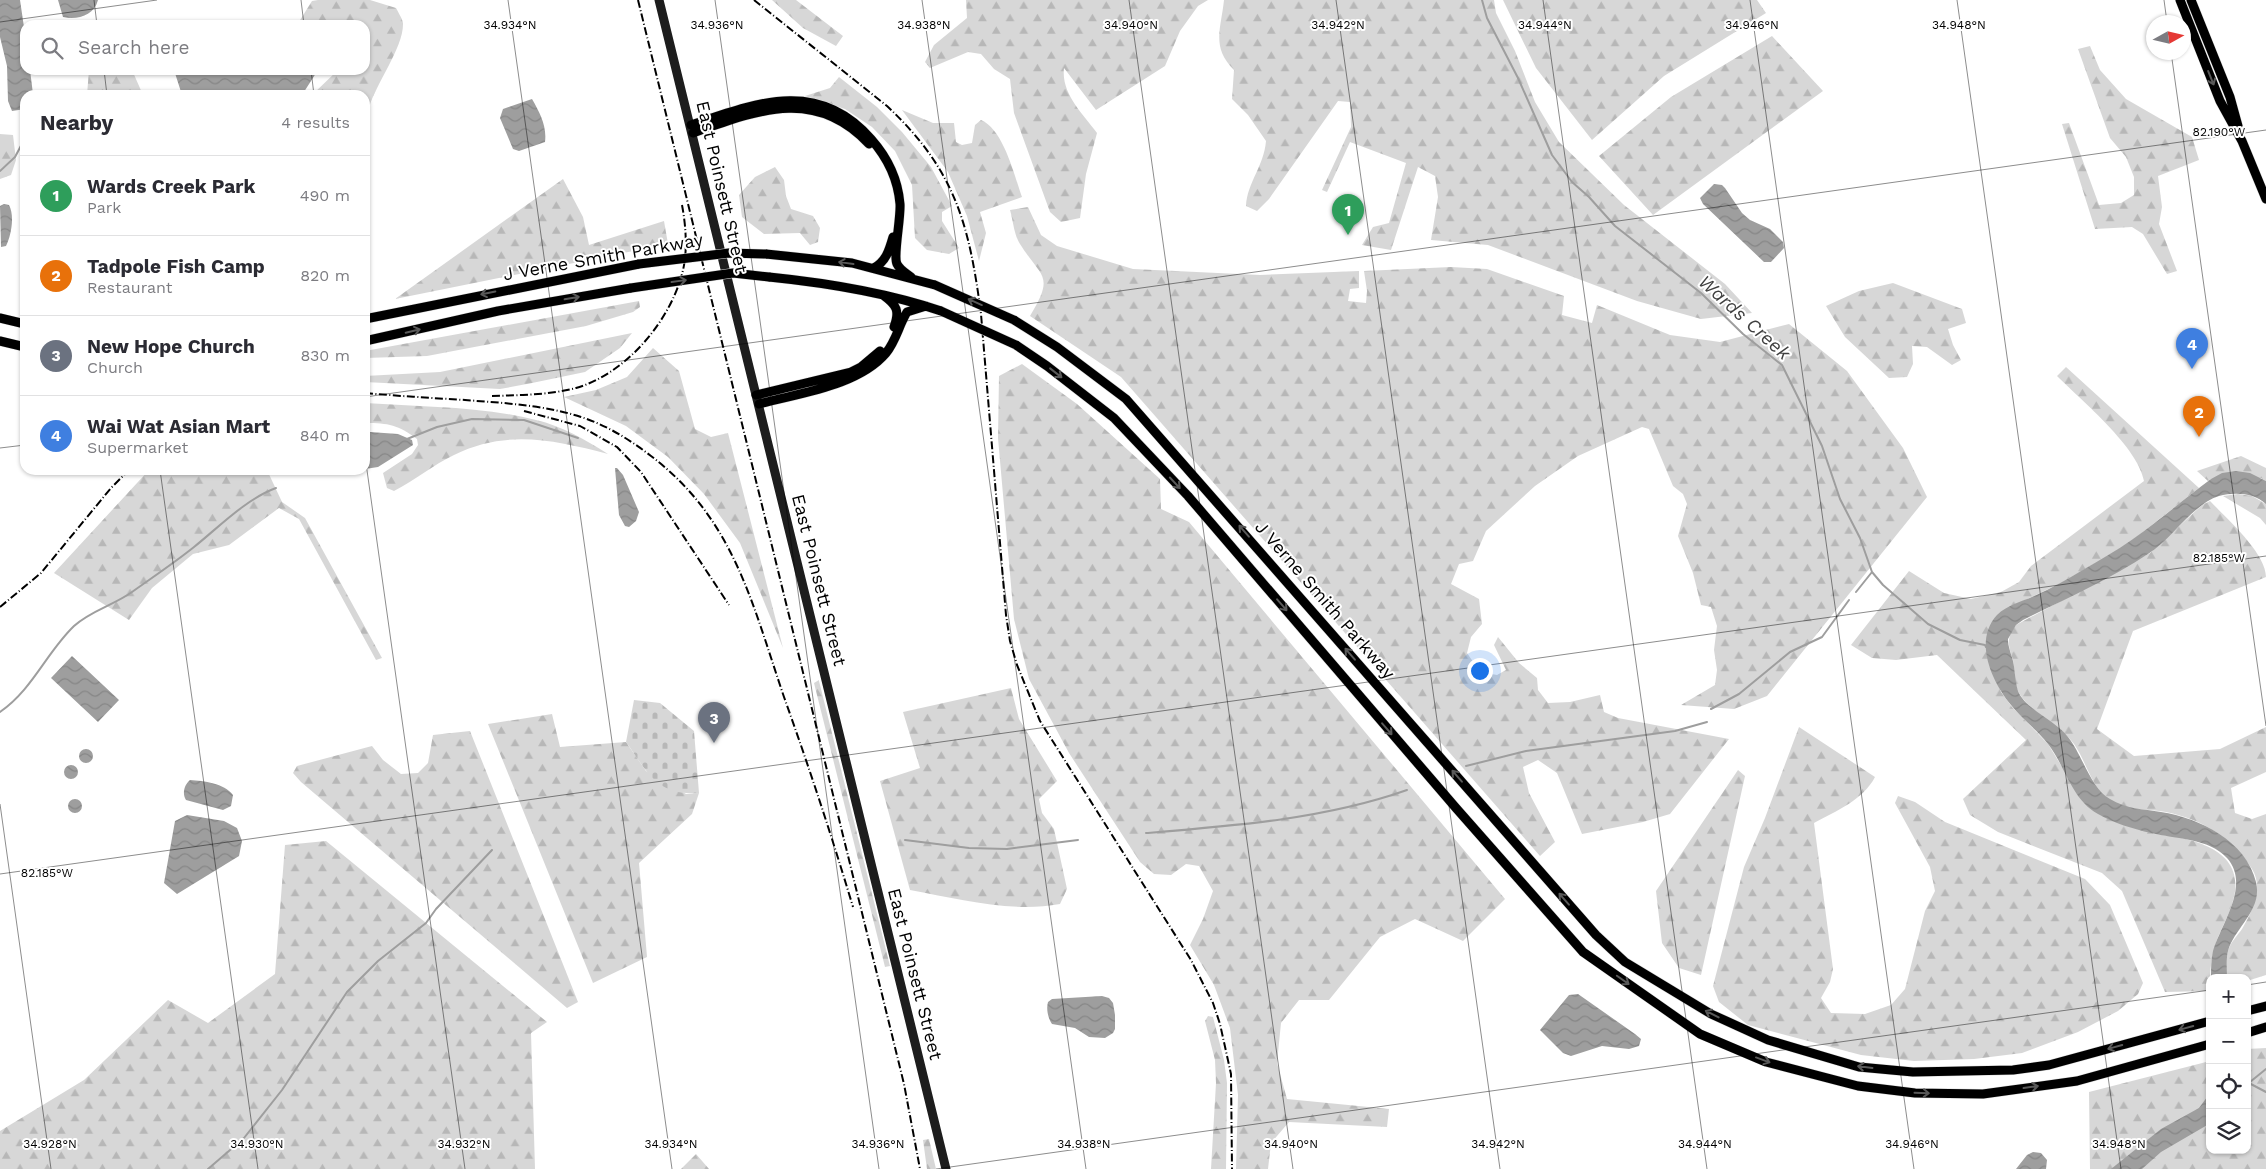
<!DOCTYPE html>
<html lang="en">
<head>
<meta charset="utf-8">
<style>
  body { margin:0; font-family:"Work Sans",sans-serif; background:#f2f2f3; color:#2b2b33 }
  .controls { position:absolute; right:15px; bottom:15px; display:grid; overflow:hidden; border-radius:10px; box-shadow:0 1px 4px #0004 }
  .controls button { width:45px; height:45px; display:grid; place-items:center; padding:0; border:0; border-bottom:1px solid #e1e1e2; background:#fff; color:#2b2b33; font:25px sans-serif }
  .compass { position:absolute; left:2146px; top:15px; width:45px; height:45px; border-radius:50%; background:#fff; box-shadow:0 1px 4px #0004; rotate:82deg }
  .you { position:absolute; left:1479px; top:670px; width:18px; height:18px; margin:-12px; border:4px solid #fff; border-radius:50%; background:#1a73e8; box-shadow:0 0 0 8px #1a73e833 }
  .badge { display:grid; place-items:center; width:32px; height:32px; border-radius:50%; background:#000; color:#fff; font-size:16px; font-weight:700 }
  .pin { position:absolute; translate:-50% -41px; filter:drop-shadow(0 1px 2px #0008) }
  .pin::after { content:''; position:absolute; top:26px; width:18px; height:15px; background:inherit; clip-path:polygon(0 0,100% 0,50% 100%) }
  .list { margin:0; padding:0; list-style:none }
  h2 { display:flex; justify-content:space-between; align-items:center; height:65px; margin:0; padding:0 20px; font-size:21px }
  h2 small { font-size:16px; font-weight:400; color:#7c7c81 }
  .list li { display:grid; grid-template-columns:32px 1fr auto; gap:15px; align-items:center; box-sizing:border-box; height:80px; padding:0 20px; border-top:1px solid #e1e1e2 }
  .list b { display:block; font-size:19px; white-space:nowrap }
  .list p { margin:0; font-size:16px; white-space:nowrap; color:#7c7c81 }
  .list em { font-size:16px; font-style:normal; color:#7c7c81 }
  .icon { flex:none; width:28px; height:28px; fill:none; stroke:currentColor; stroke-width:2; stroke-linecap:round; stroke-linejoin:round }
  .map { position:relative; flex:none; width:2266px; height:1169px; overflow:hidden }
  .search { position:absolute; background:#fff; box-shadow:0 1px 4px #0004; left:20px; top:20px; width:350px; height:55px; display:flex; align-items:center; gap:12px; box-sizing:border-box; padding:0 18px; border-radius:15px; color:#7c7c81; font-size:19px }
  .panel { position:absolute; background:#fff; box-shadow:0 1px 4px #0004; left:20px; top:90px; width:350px; height:385px; border-radius:15px }
  .map>svg:first-child { display:block }
  .forest { fill:url(#forest-firs) }
  .cemetery { fill:url(#cemetery-stones) }
  .water { fill:url(#water-waves) }
  .lines { fill:none; stroke-linecap:round; stroke-linejoin:round }
  .stream { stroke:#9e9e9e; stroke-width:2 }
  .primary-casing { stroke:#dbdbdb; stroke-width:10 }
  .secondary { stroke:#1d1d1d; stroke-width:9 }
  .primary { stroke:#000; stroke-width:9 }
  .rail { stroke:#000; stroke-width:2; stroke-dasharray:8 2.5 1 2.5; stroke-linecap:butt }
  .primary-bridge-casing { stroke:#dbdbdb; stroke-width:10; stroke-linecap:butt }
  .primary-bridge { stroke:#000; stroke-width:9 }
  .oneway { stroke:#595959 }
  .ticks { fill:none; stroke:#000; stroke-width:1; stroke-opacity:0.45 }
  .labels { text-anchor:middle; stroke-width:4; stroke-linejoin:round; paint-order:stroke }
  .street-label { font-size:18px; fill:#000; stroke:#fff }
  .water-label { font-size:19px; font-style:italic; fill:#3f3f3f; stroke:#fff }
  .ticks-label { font-size:12px; text-anchor:middle; fill:#000; stroke:#fff; stroke-width:4; stroke-linejoin:round; paint-order:stroke }
</style>
</head>
<body>
<div class="map">
<svg width="2266" height="1169" viewBox="0 0 2266 1169">
  <defs>
    <pattern id="forest-firs" width="22" height="20" patternUnits="userSpaceOnUse" patternTransform="scale(1.25)"><rect width="22" height="20" fill="#d7d7d7"/><path d="M5 1l3.5 6h-7zM16 11l3.5 6h-7z" fill="#b7b7b7"/></pattern>
    <pattern id="cemetery-stones" width="16" height="16" patternUnits="userSpaceOnUse" patternTransform="scale(1.25)"><rect width="16" height="16" fill="#d7d7d7"/><path d="M2 7V4a2 2 0 0 1 4 0v3zM10 15v-3a2 2 0 0 1 4 0v3z" fill="#b7b7b7"/></pattern>
    <pattern id="water-waves" width="16" height="10" patternUnits="userSpaceOnUse" patternTransform="scale(1.25)"><rect width="16" height="10" fill="#9e9e9e"/><path d="M0 5q4-4 8 0t8 0" fill="none" stroke="#868686"/></pattern>
  </defs>
  <rect width="100%" height="100%" fill="#fff"/>
  <!-- forest -->
  <path class="forest" d="M318 0H370L396 8C398 12 402 18 403 23 404 47 376 83 369 108L365 110V95H312L338 70H365V25H297L312 1Z
    M772 0H796L843 36 836 46 803 28Z
    M966 0H1208L1198 6 1180 31 1165 66 1096 110 1064 68C1061 94 1083 114 1097 133L1086 174 1080 218 1061 222 1050 212 1014 113 1010 79 994 69 981 54 968 52 930 68 925 62 934 45 967 18Z
    M1224 0H1494L1496 13 1515 51 1535 102 1559 142 1624 205 1725 284 1752 313 1701 319 1637 301 1488 245 1431 240 1438 197 1435 176 1418 167 1391 250 1362 245 1373 227 1389 223 1406 163 1350 142 1327 192 1322 190 1351 127 1350 102 1338 101 1269 199 1257 211 1246 206C1247 183 1264 166 1266 141L1248 115 1232 99 1234 70C1211 47 1221 29 1224 0Z
    M1503 0H1757L1766 13 1664 76 1592 140 1536 68Z
    M1772 36 1823 91 1653 215 1599 156 1671 97Z
    M2090 46 2100 70 2126 99 2192 137 2199 160 2158 176 2162 207 2159 224 2177 271 2167 274 2143 234 2132 227 2095 229 2062 124 2069 123 2099 205 2121 203 2134 195V177L2126 157 2110 138 2078 49Z
    M89 70H132L143 95H87Z
    M839 77 877 107 902 132 931 167 952 206 942 212V221L959 248 949 254 927 250 915 238 912 185 895 151 872 127 845 109 805 96 830 88Z
    M902 110 933 123H954L956 142 962 145 972 143 975 125 981 120C1004 130 1014 175 1022 197L980 212 986 233 979 261 967 216 948 172Z
    M0 134 13 135 16 160 11 175 0 179Z
    M775 167 784 180 786 196 791 209 813 216 820 228 818 242 810 245 800 233 764 234 742 217 739 195 755 177Z
    M563 179 583 217 589 245 664 221 668 244 395 299Z
    M1028 207 1041 235 1057 246 1133 269 1260 275 1359 271V288L1350 289 1348 301 1366 303 1367 291 1364 271 1451 267 1487 269 1564 296 1562 315 1592 323 1597 305 1670 335 1720 342 1789 324 1847 371 1903 448 1927 497 1767 696 1734 709 1681 705 1715 685 1717 670 1714 650 1717 626 1711 607 1701 605 1693 573 1678 536 1687 504 1683 494 1673 486 1649 429 1642 427 1578 456 1535 486 1486 531 1473 561 1459 564 1451 584 1479 599 1482 624 1471 637 1467 653 1480 672 1497 675 1506 670 1494 645 1498 637 1519 663 1537 678 1538 690 1548 703 1570 702 1600 695 1604 712 1618 718 1729 739 1670 814 1643 822 1582 834 1557 773 1538 760 1523 767 1529 793 1555 842 1540 856 1121 377 1030 316C1055 274 1042 279 1020 244 1014 235 1013 220 1010 210Z
    M1893 283 1962 309 1966 323 1948 329 1953 345 1961 360 1952 365 1927 347 1912 346 1913 364 1907 377 1889 378 1845 337 1826 306 1859 291Z
    M639 301 640 307 633 312 586 326 427 356 365 358V351Z
    M632 333 620 348 585 372 532 383 500 389 365 382V376L440 372Z
    M653 348 679 371 695 429 711 437 728 433 783 648 740 543 704 494 668 457 626 426 564 397 596 390 627 377Z
    M1022 364 1077 404 1160 479 1161 509 1189 522 1505 899 1463 941 1415 919 1380 937 1329 1000H1299L1281 1023 1277 1063 1287 1099 1389 1109 1387 1127 1289 1122 1271 1143 1268 1169H1236L1238 1095 1230 1028 1214 985 1190 945 1203 919 1213 891 1199 866 1186 864 1171 875 1154 874 1140 862 1069 753 1029 679 1014 619 998 438 999 376Z
    M2066 367 2199 488 2134 539 2113 553 2059 584 2004 610 1987 656 2001 692 2012 707 2048 744 2062 767 2154 834C2194 838 2250 850 2232 904 2227 921 2216 936 2213 954 2210 967 2210 979 2209 991L2165 992 2122 891 2102 873 1998 832 1970 815 1963 799 2026 740 1937 655 1896 660 1872 658 1851 645 1909 571 1944 593 1971 599 2001 592 2019 582 2031 566 2144 481C2138 447 2083 402 2057 376Z
    M365 403C422 407 481 406 536 420 562 426 586 440 608 454 554 440 506 429 454 455 433 465 415 480 394 491L387 488 383 473 412 454 418 445 417 439C398 425 389 423 365 423Z
    M2241 456 2266 468V481L2261 478 2211 479 2208 481 2197 471Z
    M149 470H267L282 502 305 518 382 658 376 660 299 519 279 508 229 545 193 554 152 588 129 620 54 573Z
    M2238 494 2252 496 2266 504V525L2260 518 2223 496Z
    M2210 501C2227 519 2266 553 2266 577L2133 631 2097 729 2134 756 2220 749 2266 727V772L2231 788 2235 813 2252 819 2266 814V975L2247 981V978H2227C2227 969 2226 959 2228 951 2230 943 2237 936 2242 929 2252 912 2264 888 2252 869 2232 836 2196 816 2159 811 2141 809 2123 809 2108 799 2091 786 2086 761 2074 744 2060 724 2032 715 2019 693 2014 684 2015 670 2013 660 2008 645 2006 638 2016 625L2150 553 2202 505Z
    M819 680V681L890 966 885 967 814 683Z
    M1011 688 1019 719 1057 781 1039 799 1042 813 1054 829 1067 889 1060 904C1011 913 959 899 910 890L880 781 920 768 903 712Z
    M552 714 560 747 626 742 646 771 686 794 699 793 692 814 639 863 647 957 593 983 488 724Z
    M1799 727 1875 777C1863 800 1836 811 1814 823L1833 969 1830 982 1821 998 1831 1013 1865 1014 1891 1005 1905 989 1925 911 1935 891 1930 867 1895 803 1898 796 1915 802 1945 822 2085 879 2110 905 2143 983 2138 994 2118 1011 2078 1032 2022 1053 1974 1059 1914 1061 1861 1055 1748 1025 1719 1002 1713 986 1744 867 1765 818Z
    M470 731 578 1002 567 1008 301 782 293 773 297 766 372 746 383 760 401 774 418 773 428 763 433 735Z
    M1738 770 1745 776 1701 975 1679 968 1662 943 1656 891Z
    M326 841 547 1022 531 1033 535 1169H0V1131L84 1080 168 1000 208 1023 275 974 285 845Z
    M1208 1016 1213 1017 1224 1060 1227 1083 1226 1169H1211L1216 1083 1215 1060 1205 1021Z
    M2266 1048V1169H2090L2089 1092 2210 1061V1150H2247V1049Z
    M929 1139 936 1169H927L923 1140Z
    M696 1154 709 1169H681Z"/>
  <!-- cemetery -->
  <path class="cemetery" d="M634 700 660 703 694 731 699 793C657 796 648 773 626 742Z"/>
  <!-- water -->
  <path class="water" d="M0 0H20L25 34V70H30L33 94 25 95V109L12 111 8 101 7 66 0 37Z
    M58 0H98C94 16 77 20 63 17Z
    M174 70H318L302 95H182Z
    M532 99C540 113 547 126 545 142L519 151 513 149 500 118 503 109Z
    M1714 184 1722 185 1725 188 1742 213 1750 220 1770 229 1783 242 1784 248 1771 262H1764L1703 204 1700 198Z
    M4 204 9 205C15 216 11 236 6 246L1 247 0 206Z
    M370 432 398 434 412 440 413 445 378 467 365 469V436Z
    M615 468H617L623 475 639 512 636 521 629 527 625 526 619 515Z
    M2236 471 2250 473 2266 481V504C2254 493 2235 492 2219 496 2193 504 2172 539 2148 554 2109 580 2065 599 2023 620L2016 625 2008 639C2008 647 2011 653 2013 661 2015 670 2015 681 2018 691 2025 709 2056 721 2068 737 2082 754 2091 789 2110 799 2126 809 2143 809 2161 812 2200 818 2246 841 2256 882 2263 910 2234 928 2228 951 2226 959 2227 969 2227 978H2211C2211 969 2211 960 2213 951 2221 924 2251 885 2227 858 2209 838 2175 839 2151 833 2133 829 2114 823 2098 814 2071 799 2066 767 2048 744 2037 730 2022 719 2011 705 1992 682 1973 641 1997 615 2007 605 2021 602 2034 596 2050 589 2066 580 2081 571 2098 561 2116 551 2133 539 2160 520 2185 498 2211 479L2222 473Z
    M72 656 119 700 98 722 51 678Z
    M79 756a7 7 0 1 1 14 0a7 7 0 1 1-14 0Z
    M64 772a7 7 0 1 1 14 0a7 7 0 1 1-14 0Z
    M190 780C204 781 224 783 233 795L231 806 223 810 186 800C182 794 184 785 190 780Z
    M68 806a7 7 0 1 1 14 0a7 7 0 1 1-14 0Z
    M187 815 224 821 237 828 242 841 239 856 177 894 164 883 175 821Z
    M1578 994 1635 1034 1641 1039 1639 1046 1629 1049 1602 1046 1571 1056 1563 1053 1540 1030 1569 995Z
    M1102 996 1109 998 1113 1003 1115 1015V1029L1113 1033 1105 1038 1089 1037 1075 1028 1052 1024C1048 1018 1046 1009 1048 1002L1052 999Z
    M2210 1093 2209 1124 2161 1152 2142 1169H2111L2161 1129 2199 1108Z
    M2033 1152 2041 1153 2047 1160 2046 1169H2016L2027 1155Z"/>
  <g class="lines">
    <!-- stream -->
    <path class="stream" d="M1482 0 1487 18 1518 78 1552 155 1572 182 1589 197 1615 226 1701 293 1743 334 1782 365 1822 446 1840 499 1860 538 1872 572 1883 585 1928 624 1960 640 1985 645 1986 647
      M0 171 15 157 24 140
      M407 439 437 427 472 419 524 420 578 438
      M329 472 334 470
      M1856 592 1872 572
      M1711 709 1739 694 1790 652 1822 637 1849 600
      M0 712C33 689 46 653 74 626 90 611 114 605 132 592 153 577 174 563 194 547 219 527 246 499 276 488
      M1466 766 1526 751 1675 731 1707 722
      M1146 833C1233 826 1325 819 1407 790
      M905 840 969 848 1007 849 1078 840
      M2247 1082 2266 1092
      M2250 1082 2266 1069
      M208 1169 244 1138 282 1090 347 992 378 961 426 923 436 909 492 850"/>
    <defs>
      <path id="primary" d="M2180 0 2220 101 2242 141 2266 199
        M2191 0 2230 97 2238 126
        M691 125C756 103 818 78 871 139 887 157 898 180 900 204 901 218 893 256 897 264 900 270 906 273 911 277
        M693 133C756 111 815 86 869 144
        M766 254 852 263 935 285
        M874 268C886 261 889 251 893 237
        M769 277C828 283 885 292 941 311
        M883 295C897 305 900 311 894 327
        M0 318 25 324
        M365 319 639 264
        M1014 320 1057 347 1126 399 1596 935 1625 962 1711 1014 1768 1040 1859 1067 1913 1072 2013 1070 2049 1065 2210 1021
        M0 341 25 347
        M365 341 498 311 631 288
        M1016 345 1047 366 1114 418 1188 496 1456 808 1583 952 1700 1034 1766 1062 1858 1086 1915 1093 1983 1094 2077 1081 2210 1044
        M756 395 851 372 861 367 880 351
        M759 404C799 393 858 386 886 353 896 341 899 325 907 312L926 306
        M2247 1011 2266 1006
        M2247 1033 2266 1027"/>
    </defs>
    <!-- primary casing -->
    <use href="#primary" class="primary-casing"/>
    <!-- secondary -->
    <path class="secondary" d="M659 0C756 389 849 780 946 1169"/>
    <!-- primary -->
    <use href="#primary" class="primary"/>
    <!-- rail -->
    <path class="rail" d="M638 0 904 1084 920 1169
      M754 0 887 106C955 170 969 223 981 314L1006 615 1010 641 1017 665 1040 721 1191 960 1213 1003 1220 1024 1231 1074 1232 1169
      M365 393C398 396 432 398 465 400 504 403 544 405 581 417 606 425 629 439 651 456 734 519 752 603 784 697 809 767 832 837 853 907
      M492 396C520 395 549 395 576 388 625 374 669 323 682 274 688 253 686 226 682 205
      M524 411 580 426 617 447 641 472 729 605
      M0 607 41 573 111 488 129 470"/>
    <defs>
      <path id="primary-bridge" d="M639 264 729 253 766 254
        M935 285 1014 320
        M631 288 733 273 769 277
        M941 311 1016 345"/>
    </defs>
    <!-- primary-bridge casing -->
    <use href="#primary-bridge" class="primary-bridge-casing"/>
    <!-- primary-bridge -->
    <use href="#primary-bridge" class="primary-bridge"/>
  </g>
  <!-- one-way arrows -->
  <defs><path id="oneway-shaft" d="M-6 0H5M1.5-3L5.5 0L1.5 3" fill="none" stroke-width="1.6" stroke-linecap="round" stroke-linejoin="round" transform="scale(1.25)"/></defs>
  <g class="oneway">
    <use href="#oneway-shaft" transform="translate(2211 78) rotate(68)"/>
    <use href="#oneway-shaft" transform="translate(846 263) rotate(-172)"/>
    <use href="#oneway-shaft" transform="translate(679 281) rotate(-8)"/>
    <use href="#oneway-shaft" transform="translate(488 293) rotate(168)"/>
    <use href="#oneway-shaft" transform="translate(572 298) rotate(-10)"/>
    <use href="#oneway-shaft" transform="translate(975 302) rotate(-156)"/>
    <use href="#oneway-shaft" transform="translate(413 331) rotate(-13)"/>
    <use href="#oneway-shaft" transform="translate(1056 373) rotate(38)"/>
    <use href="#oneway-shaft" transform="translate(1175 483) rotate(47)"/>
    <use href="#oneway-shaft" transform="translate(1244 531) rotate(-131)"/>
    <use href="#oneway-shaft" transform="translate(1282 605) rotate(49)"/>
    <use href="#oneway-shaft" transform="translate(1350 654) rotate(-131)"/>
    <use href="#oneway-shaft" transform="translate(1387 729) rotate(49)"/>
    <use href="#oneway-shaft" transform="translate(1457 776) rotate(-131)"/>
    <use href="#oneway-shaft" transform="translate(1564 899) rotate(-131)"/>
    <use href="#oneway-shaft" transform="translate(1623 980) rotate(35)"/>
    <use href="#oneway-shaft" transform="translate(1712 1014) rotate(-153)"/>
    <use href="#oneway-shaft" transform="translate(2186 1028) rotate(165)"/>
    <use href="#oneway-shaft" transform="translate(2115 1047) rotate(165)"/>
    <use href="#oneway-shaft" transform="translate(1763 1060) rotate(20)"/>
    <use href="#oneway-shaft" transform="translate(1865 1067) rotate(-173)"/>
    <use href="#oneway-shaft" transform="translate(2031 1087) rotate(-8)"/>
    <use href="#oneway-shaft" transform="translate(1922 1093) rotate(2)"/>
  </g>
  <!-- ticks -->
  <path class="ticks" d="M94 0 97 25M301 0 304 25M508 0 672 1169M715 0 879 1169M922 0 1086 1169M1129 0 1293 1169M1336 0 1500 1169M1543 0 1707 1169M1750 0 1914 1169M1957 0 2121 1169M2164 0 2167 22M0 22 157 0M2171 52 2266 726M104 70 107 95M311 70 314 95M365 397 2266 130M0 448 25 445M365 456 465 1169M160 470 258 1169M0 804 51 1169M0 874 2266 556M2247 985 2266 982M936 1169 2210 990"/>
  <g class="labels">
    <!-- street labels -->
    <g class="street-label">
      <text transform="translate(722 187) rotate(77)" y="6">East Poinsett Street</text>
      <text transform="translate(603 257) rotate(-10)" y="6">J Verne Smith Parkway</text>
      <text transform="translate(819 580) rotate(76)" y="6">East Poinsett Street</text>
      <text transform="translate(1325 600) rotate(49)" y="6">J Verne Smith Parkway</text>
      <text transform="translate(915 974) rotate(76)" y="6">East Poinsett Street</text>
    </g>
    <!-- water labels -->
    <g class="water-label">
      <text transform="translate(1745 317) rotate(42)" y="7">Wards Creek</text>
    </g>
  </g>
  <g class="ticks-label">
    <text x="510" y="29">34.934°N</text>
    <text x="717" y="29">34.936°N</text>
    <text x="924" y="29">34.938°N</text>
    <text x="1131" y="29">34.940°N</text>
    <text x="1338" y="29">34.942°N</text>
    <text x="1545" y="29">34.944°N</text>
    <text x="1752" y="29">34.946°N</text>
    <text x="1959" y="29">34.948°N</text>
    <text x="2219" y="136">82.190°W</text>
    <text x="2219" y="562">82.185°W</text>
    <text x="47" y="877">82.185°W</text>
    <text x="50" y="1148">34.928°N</text>
    <text x="257" y="1148">34.930°N</text>
    <text x="464" y="1148">34.932°N</text>
    <text x="671" y="1148">34.934°N</text>
    <text x="878" y="1148">34.936°N</text>
    <text x="1084" y="1148">34.938°N</text>
    <text x="1291" y="1148">34.940°N</text>
    <text x="1498" y="1148">34.942°N</text>
    <text x="1705" y="1148">34.944°N</text>
    <text x="1912" y="1148">34.946°N</text>
    <text x="2119" y="1148">34.948°N</text>
  </g>
</svg>
<div class="controls">
<button>+</button>
<button>−</button>
<button><svg class="icon" aria-label="locate" viewBox="0 0 24 24"><circle cx="12" cy="12" r="6"/><path d="M12 2v4M12 18v4M2 12h4M18 12h4"/></svg></button>
<button><svg class="icon" aria-label="layers" viewBox="0 0 24 24"><path d="M12 4l9 5-9 5-9-5zM3 14l9 5 9-5"/></svg></button>
</div>
<svg class="compass" viewBox="-18 -18 36 36"><path d="M0-13l5 13h-10z" fill="#e53935"/><path d="M0 13l5-13h-10z" fill="#7c7c81"/></svg>
<div class="you"></div>
<div class="pin badge" style="left:1348px;top:235px;background:#2e9e5b">1</div>
<div class="pin badge" style="left:2199px;top:437px;background:#e8710a">2</div>
<div class="pin badge" style="left:714px;top:743px;background:#6b7280">3</div>
<div class="pin badge" style="left:2192px;top:369px;background:#3f7fe0">4</div>
<div class="search"><svg class="icon" aria-label="search" viewBox="0 0 24 24"><circle cx="10" cy="10" r="6"/><path d="M15 15l6 6"/></svg>Search here</div>
<section class="panel">
<h2>Nearby<small>4 results</small></h2>
<ul class="list">
<li><span class="badge" style="background:#2e9e5b">1</span><div><b>Wards Creek Park</b><p>Park</p></div><em>490 m</em></li>
<li><span class="badge" style="background:#e8710a">2</span><div><b>Tadpole Fish Camp</b><p>Restaurant</p></div><em>820 m</em></li>
<li><span class="badge" style="background:#6b7280">3</span><div><b>New Hope Church</b><p>Church</p></div><em>830 m</em></li>
<li><span class="badge" style="background:#3f7fe0">4</span><div><b>Wai Wat Asian Mart</b><p>Supermarket</p></div><em>840 m</em></li>
</ul>
</section>
</div>
</body>
</html>
